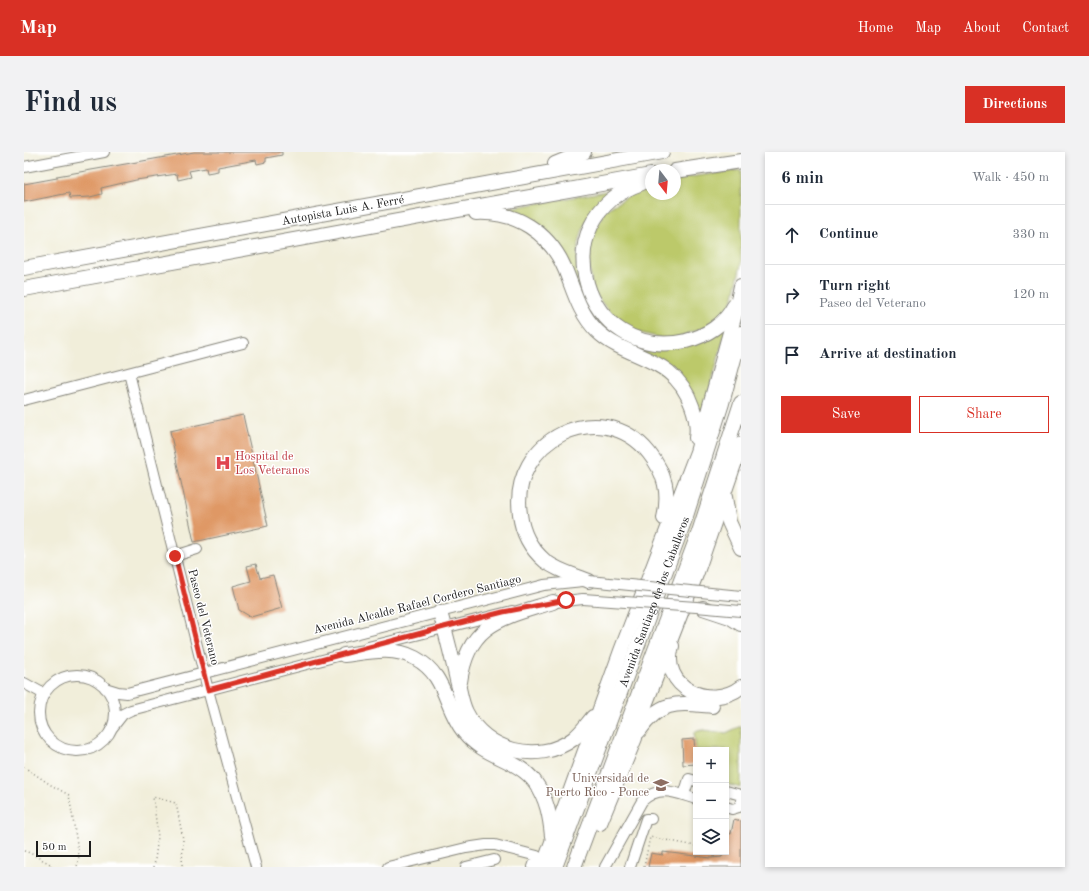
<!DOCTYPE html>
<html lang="en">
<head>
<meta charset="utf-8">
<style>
  body { margin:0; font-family:"Old Standard TT",serif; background:#f2f2f3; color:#1f2937 }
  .controls { position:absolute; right:12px; bottom:12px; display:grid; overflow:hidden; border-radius:0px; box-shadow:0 2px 6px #0003 }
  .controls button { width:36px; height:36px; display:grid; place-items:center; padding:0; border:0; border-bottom:1px solid #e0e1e3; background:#fff; color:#1f2937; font:20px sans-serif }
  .compass { position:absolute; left:621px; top:12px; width:36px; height:36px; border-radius:50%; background:#fff; box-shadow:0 2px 6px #0003; rotate:164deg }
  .scale { position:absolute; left:12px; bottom:10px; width:55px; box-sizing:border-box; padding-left:4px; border:2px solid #1c1c1c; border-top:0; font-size:11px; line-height:14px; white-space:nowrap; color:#1c1c1c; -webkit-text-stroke:3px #fff; paint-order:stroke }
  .stop { position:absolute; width:12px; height:12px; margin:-9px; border:3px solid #d93025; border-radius:50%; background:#fff }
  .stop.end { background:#d93025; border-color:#fff; box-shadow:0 1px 4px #0008 }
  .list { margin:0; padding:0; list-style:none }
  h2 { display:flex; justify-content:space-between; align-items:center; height:52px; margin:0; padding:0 16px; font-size:17px }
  h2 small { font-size:13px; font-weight:400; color:#747a83 }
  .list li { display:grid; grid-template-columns:26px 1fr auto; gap:12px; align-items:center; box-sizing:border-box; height:60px; padding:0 16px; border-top:1px solid #e0e1e3 }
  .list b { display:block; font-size:15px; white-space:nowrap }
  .list p { margin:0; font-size:13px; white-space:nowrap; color:#747a83 }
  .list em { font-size:13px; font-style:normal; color:#747a83 }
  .actions { display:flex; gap:8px; padding:12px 16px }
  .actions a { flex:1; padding:9px 0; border:1px solid #d93025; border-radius:0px; text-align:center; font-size:14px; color:#d93025 }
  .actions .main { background:#d93025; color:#fff }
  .icon { flex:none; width:22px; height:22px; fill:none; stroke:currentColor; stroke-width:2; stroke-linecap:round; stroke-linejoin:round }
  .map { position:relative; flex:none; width:717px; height:715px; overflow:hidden; border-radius:0px }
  header { display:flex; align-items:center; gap:24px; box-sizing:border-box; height:56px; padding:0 20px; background:#d93025; color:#fff }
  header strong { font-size:19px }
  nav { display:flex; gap:22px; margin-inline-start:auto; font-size:14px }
  .intro { display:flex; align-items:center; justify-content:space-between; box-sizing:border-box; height:96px; padding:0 24px }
  h1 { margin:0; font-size:28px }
  .button { padding:10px 18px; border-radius:0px; background:#d93025; color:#fff; font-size:14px; font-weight:700 }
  main { display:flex; gap:24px; padding:0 24px }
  aside { flex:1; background:#fff; border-radius:0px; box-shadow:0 2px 6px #0003 }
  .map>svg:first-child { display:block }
  .green { fill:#bcc96b; stroke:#6c7244 }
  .building { fill:#df9865 }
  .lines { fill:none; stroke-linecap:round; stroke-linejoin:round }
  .minor-casing { stroke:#86857b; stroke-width:12 }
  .highway-casing { stroke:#86857b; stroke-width:16 }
  .path { stroke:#86857b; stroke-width:1.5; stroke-dasharray:1 3; stroke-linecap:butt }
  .minor { stroke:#fff; stroke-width:10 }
  .highway { stroke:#fff; stroke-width:14 }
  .minor-bridge-casing { stroke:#86857b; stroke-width:12; stroke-linecap:butt }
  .minor-bridge { stroke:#fff; stroke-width:10 }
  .route { stroke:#d93025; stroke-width:5 }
  .labels { text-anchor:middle; stroke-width:3; stroke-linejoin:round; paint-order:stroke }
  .street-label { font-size:12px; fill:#1c1c1c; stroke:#fff }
  .health-label { font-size:12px; fill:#be3a42; stroke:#fff; text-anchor:start }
  .education-label { font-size:12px; fill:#785e54; stroke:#fff; text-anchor:end }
</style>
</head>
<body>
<header>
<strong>Map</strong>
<nav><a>Home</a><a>Map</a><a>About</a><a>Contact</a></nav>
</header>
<div class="intro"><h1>Find us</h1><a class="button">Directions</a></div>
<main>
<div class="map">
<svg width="717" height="715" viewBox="0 0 717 715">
  <rect width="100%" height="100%" fill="#fff"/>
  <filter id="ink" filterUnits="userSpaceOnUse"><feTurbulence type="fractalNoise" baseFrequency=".025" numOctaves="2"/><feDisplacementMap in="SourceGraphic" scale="8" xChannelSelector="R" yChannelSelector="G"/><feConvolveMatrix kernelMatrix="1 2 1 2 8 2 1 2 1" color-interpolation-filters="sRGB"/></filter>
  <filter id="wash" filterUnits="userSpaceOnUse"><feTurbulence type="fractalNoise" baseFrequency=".012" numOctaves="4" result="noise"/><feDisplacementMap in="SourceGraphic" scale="16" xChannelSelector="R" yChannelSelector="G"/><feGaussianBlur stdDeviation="0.9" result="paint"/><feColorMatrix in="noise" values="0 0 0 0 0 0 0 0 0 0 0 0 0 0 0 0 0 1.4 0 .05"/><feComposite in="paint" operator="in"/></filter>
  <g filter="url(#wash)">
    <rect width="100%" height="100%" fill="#f1eeda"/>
    <!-- green -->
    <path class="green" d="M717 18V112L710 144 705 155 687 173 646 188 600 177 569 140 563 99 580 59 623 33 627 32V42H651V27Z
      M595 37C584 45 570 54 564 66 547 97 551 137 573 164 581 173 611 187 623 194L696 175 702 177 680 260 675 259 672 250 605 195 570 170 543 111 475 58Z
      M717 574V636L702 632V598H672L670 580 679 578 702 581Z"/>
    <g id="blocks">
      <!-- building -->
      <path class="building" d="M170 0H258V3L242 6V10L233 12 232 8 194 15V19L183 21 182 16 165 19 167 25 154 28 153 22 112 28 77 36 78 42 66 45 46 46 45 41 0 50V32L33 26V24Z
        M219 263 244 374 170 390 146 279Z
        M232 412 236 426 249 423 258 456 227 465 215 458 209 434 227 429 223 414Z
        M670 587 672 612 659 613 658 588Z
        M710 667 717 669V715H624L627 701 639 703V700L687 706 698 705 699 700H702V681L707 682Z"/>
    </g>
  </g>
  <g filter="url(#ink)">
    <use href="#blocks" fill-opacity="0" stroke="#86857b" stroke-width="1"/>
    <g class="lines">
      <defs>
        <path id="minor" d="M0 15 80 0
          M105 221 184 538 232 715
          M0 248 219 191
          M151 404 173 397
          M523 451 559 447
          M344 495 488 459
          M15 561a38 38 0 1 1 76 0a38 38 0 1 1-76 0Z
          M0 531 20 542
          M81 536 94 540 103 541 520 433 559 429
          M88 576 99 562 107 558 325 501
          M702 639 717 643
          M660 643 665 627 672 629
          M702 655 708 657 715 655 717 650
          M364 715 442 696 462 693H471L513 704 509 715
          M442 715 470 708
          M581 715 618 649C636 632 652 641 672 647
          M606 715 622 667H627"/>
        <g id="highway">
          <path d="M531 12 560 0"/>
          <path d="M651 19 717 9"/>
          <path d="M618 31C515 66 560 212 662 189 682 184 701 172 710 154"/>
          <path d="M452 61C492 59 525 80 541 117 550 139 555 161 573 179 604 209 650 202 668 254 672 265 674 275 672 286"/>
          <path id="s1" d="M0 116 638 0"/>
          <path d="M0 137 627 23"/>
          <path d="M701 345 705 370 717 396"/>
          <path d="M565 429C550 423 534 419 521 409 507 397 498 380 496 362 485 288 577 242 625 301 641 321 646 341 640 366"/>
          <path d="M679 456 706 465 717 472"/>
          <path d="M416 460C422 482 428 505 433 528 436 538 437 550 442 560 461 599 514 613 549 587 557 581 563 572 569 565"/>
          <path d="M648 494C635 535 686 559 717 535"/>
          <path d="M320 503C345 500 368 494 391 506 423 523 420 555 440 580 461 606 493 606 511 630 523 647 526 664 528 684"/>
          <path d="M436 530C444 470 479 466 529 450"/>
          <path d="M615 579C637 547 654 551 688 554"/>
          <path d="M576 671 611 586 614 571 673 420 717 292"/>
          <path d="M519 715 597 499 673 300 711 162 717 134"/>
          <path id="s2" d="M531 715 661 367 698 251 717 181"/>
          <path d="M550 715 675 380 717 251"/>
        </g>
      </defs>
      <!-- minor casing -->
      <use href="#minor" class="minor-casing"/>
      <!-- highway casing -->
      <use href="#highway" class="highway-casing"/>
      <!-- path -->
      <path class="path" d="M0 615 27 633 45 643 55 704 53 715
        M0 699 6 701 28 713 25 715
        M690 705 691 700
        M130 715 134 685 129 645 152 651 159 687 158 715
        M620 715 626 685 672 694"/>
      <!-- minor -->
      <use href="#minor" class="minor"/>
      <!-- highway -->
      <use href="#highway" class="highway"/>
      <defs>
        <path id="minor-bridge" d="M565 429 717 444
          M559 447 672 455 717 459"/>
      </defs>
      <!-- minor-bridge casing -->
      <use href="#minor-bridge" class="minor-bridge-casing"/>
      <!-- minor-bridge -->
      <use href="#minor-bridge" class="minor-bridge"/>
    </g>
  </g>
  <g class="lines" filter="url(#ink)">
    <!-- route -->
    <path class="route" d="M151 404 184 538 420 475 479 460 542 448"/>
  </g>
  <!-- icons -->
  <defs>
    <symbol id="hospital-bare" viewBox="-9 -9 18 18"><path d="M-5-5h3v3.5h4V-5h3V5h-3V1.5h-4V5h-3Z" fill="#e0444e" stroke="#fff" stroke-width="2.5" paint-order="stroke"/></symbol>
    <symbol id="university-bare" viewBox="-9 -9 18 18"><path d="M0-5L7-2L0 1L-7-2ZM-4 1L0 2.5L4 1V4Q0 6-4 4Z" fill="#8d6e63" stroke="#fff" stroke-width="2.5" paint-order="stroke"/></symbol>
  </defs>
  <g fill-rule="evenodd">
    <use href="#hospital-bare" x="188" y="300" width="22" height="22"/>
    <use href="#university-bare" x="626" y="622" width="22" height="22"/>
  </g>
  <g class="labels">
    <!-- street labels -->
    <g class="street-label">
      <text dy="4" stroke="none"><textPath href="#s1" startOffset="324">Autopista Luis A. Ferré</textPath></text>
      <text dy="4" stroke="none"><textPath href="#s2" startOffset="283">Avenida Santiago de los Caballeros</textPath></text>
      <text transform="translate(393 452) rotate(-14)" y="4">Avenida Alcalde Rafael Cordero Santiago</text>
      <text transform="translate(180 465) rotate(76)" y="4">Paseo del Veterano</text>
    </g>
    <!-- health labels -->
    <g class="health-label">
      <text x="211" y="308">Hospital de<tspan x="211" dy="14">Los Veteranos</tspan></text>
    </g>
    <!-- education labels -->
    <g class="education-label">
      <text x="625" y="630">Universidad de<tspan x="625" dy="14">Puerto Rico - Ponce</tspan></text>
    </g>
  </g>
</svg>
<div class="controls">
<button>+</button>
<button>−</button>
<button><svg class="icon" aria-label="layers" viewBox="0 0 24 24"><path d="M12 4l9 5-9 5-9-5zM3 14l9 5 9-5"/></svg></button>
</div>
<svg class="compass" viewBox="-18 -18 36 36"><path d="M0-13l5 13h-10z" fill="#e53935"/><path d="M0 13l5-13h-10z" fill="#747a83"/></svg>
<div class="scale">50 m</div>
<div class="stop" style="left:542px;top:448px"></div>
<div class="stop end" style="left:151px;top:404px"></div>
</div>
<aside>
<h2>6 min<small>Walk · 450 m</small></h2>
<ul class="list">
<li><svg class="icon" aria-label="ahead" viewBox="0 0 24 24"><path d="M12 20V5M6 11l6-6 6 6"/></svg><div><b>Continue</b></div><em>330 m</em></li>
<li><svg class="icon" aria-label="right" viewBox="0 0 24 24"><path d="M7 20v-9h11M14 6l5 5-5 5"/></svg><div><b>Turn right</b><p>Paseo del Veterano</p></div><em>120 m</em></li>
<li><svg class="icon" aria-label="arrive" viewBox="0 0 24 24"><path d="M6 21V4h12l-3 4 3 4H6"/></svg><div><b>Arrive at destination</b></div></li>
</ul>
<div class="actions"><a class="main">Save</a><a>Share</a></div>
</aside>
</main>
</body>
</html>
